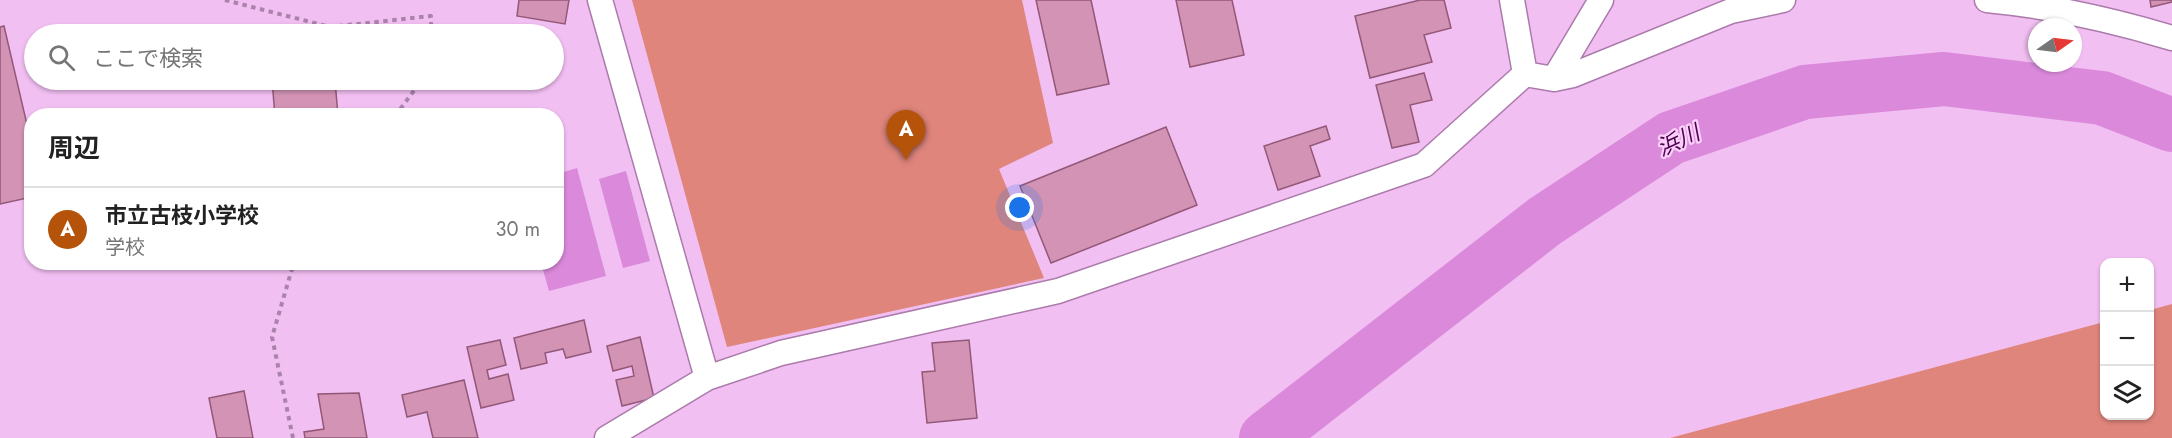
<!DOCTYPE html>
<html lang="ja">
<head>
<meta charset="utf-8">
<style>
  body { margin:0; font-family:Jost,"Noto Sans JP",sans-serif; background:#f2f2f2; color:#222 }
  .controls { position:absolute; right:18px; bottom:18px; display:grid; overflow:hidden; border-radius:12px; box-shadow:0 2px 4px #0004 }
  .controls button { width:54px; height:54px; display:grid; place-items:center; padding:0; border:0; border-bottom:2px solid #e0e0e0; background:#fff; color:#222; font:30px sans-serif }
  .compass { position:absolute; left:2028px; top:18px; width:54px; height:54px; border-radius:50%; background:#fff; box-shadow:0 2px 4px #0004; rotate:76deg }
  .you { position:absolute; left:1020px; top:208px; width:21px; height:21px; margin:-15px; border:4px solid #fff; border-radius:50%; background:#1a73e8; box-shadow:0 0 0 9px #1a73e833 }
  .badge { display:grid; place-items:center; width:39px; height:39px; border-radius:50%; background:#b45309; color:#fff; font-size:20px; font-weight:700 }
  .pin { position:absolute; translate:-50% -50px; filter:drop-shadow(0 2px 3px #0008) }
  .pin::after { content:''; position:absolute; top:32px; width:21px; height:18px; background:inherit; clip-path:polygon(0 0,100% 0,50% 100%) }
  .list { margin:0; padding:0; list-style:none }
  h2 { display:flex; justify-content:space-between; align-items:center; height:78px; margin:0; padding:0 24px; font-size:26px }
  h2 small { font-size:20px; font-weight:400; color:#767676 }
  .list li { display:grid; grid-template-columns:39px 1fr auto; gap:18px; align-items:center; box-sizing:border-box; height:84px; padding:0 24px; border-top:2px solid #e0e0e0 }
  .list b { display:block; font-size:22px; white-space:nowrap }
  .list p { margin:0; font-size:20px; white-space:nowrap; color:#767676 }
  .list em { font-size:20px; font-style:normal; color:#767676 }
  .icon { flex:none; width:33px; height:33px; fill:none; stroke:currentColor; stroke-width:2; stroke-linecap:round; stroke-linejoin:round }
  .map { position:relative; flex:none; width:2172px; height:438px; overflow:hidden }
  .search { position:absolute; background:#fff; box-shadow:0 2px 4px #0004; left:24px; top:24px; width:540px; height:66px; display:flex; align-items:center; gap:15px; box-sizing:border-box; padding:0 21px; border-radius:33px; color:#767676; font-size:22px }
  .panel { position:absolute; background:#fff; box-shadow:0 2px 4px #0004; left:24px; top:108px; width:540px; height:162px; border-radius:24px }
  .map>svg:first-child { display:block }
  .green { fill:#df857c }
  .water { fill:#da89db }
  .lines { fill:none; stroke-linecap:round; stroke-linejoin:round }
  .river { stroke:#da89db; stroke-width:54 }
  .building { fill:#d393b5; stroke:#935878; stroke-width:1.5 }
  .minor-casing { stroke:#ab7bab; stroke-width:27 }
  .path { stroke:#aa83aa; stroke-width:4; stroke-dasharray:4.5 4.5; stroke-linecap:butt }
  .minor { stroke:#fff; stroke-width:24 }
  .labels { text-anchor:middle; stroke-width:4.5; stroke-linejoin:round; paint-order:stroke }
  .water-label { font-size:22px; font-style:italic; fill:#4f0152; stroke:#fad0f9 }
</style>
</head>
<body>
<div class="map">
<svg width="2172" height="438" viewBox="0 0 2172 438">
  <rect width="100%" height="100%" fill="#f2bff2"/>
  <!-- green -->
  <path class="green" d="M632 0H1022L1053 143 999 169 1044 278 727 347Z
    M2172 304V438H1670L2104 322V416H2150V310Z"/>
  <!-- water -->
  <path class="water" d="M577 168 606 276 549 291 541 263 556 262 557 174Z
    M626 171 650 261 623 268 599 179Z"/>
  <g class="lines">
    <!-- river -->
    <path class="river" d="M1266 438 1545 221 1671 138 1805 92 1944 79 2102 98 2172 125"/>
  </g>
  <!-- building -->
  <path class="building" d="M519 0H569L565 24 517 16Z
    M1036 0H1091L1109 84 1057 95Z
    M1176 0H1232L1244 55 1190 67Z
    M1420 0H1444L1451 28 1424 35 1432 62 1370 78 1355 16Z
    M2150 0H2172V2L2151 7Z
    M4 26 32 146V197L0 204V27Z
    M1424 73 1432 100 1410 105 1419 142 1392 148 1376 85Z
    M272 80H335L338 116H275Z
    M1326 126 1330 139 1310 146 1320 176 1278 190 1264 146Z
    M1166 127 1197 205 1051 263 1020 186Z
    M584 320 591 352 566 358 563 349 545 353 547 363 521 369 514 338Z
    M640 337 654 398 622 406 616 380 634 376 632 366 613 371 607 346Z
    M500 340 506 365 487 370 489 379 508 374 514 400 481 408 467 347Z
    M969 340 977 418 927 423 922 372 935 371 932 343Z
    M464 380 478 438H433L427 412 407 417 402 395Z
    M244 391 253 438H217L209 398Z
    M359 393 367 438H305L304 432 324 429 318 394Z"/>
  <g class="lines">
    <defs>
      <path id="minor" d="M600 0 707 378
        M1512 0 1525 74
        M1987 0C2050 6 2112 20 2172 38
        M1525 74 1554 79 1573 75 1731 11 1783 0
        M1554 79 1601 0
        M607 438 707 378 781 353 1058 291 1424 165 1525 74"/>
    </defs>
    <!-- minor casing -->
    <use href="#minor" class="minor-casing"/>
    <!-- path -->
    <path class="path" d="M225 0 330 27 431 16V34
      M395 116 422 80
      M293 438 272 337 294 262"/>
    <!-- minor -->
    <use href="#minor" class="minor"/>
  </g>
  <g class="labels">
    <!-- water labels -->
    <g class="water-label">
      <text transform="translate(1678 140) rotate(-25)" y="8">浜川</text>
    </g>
  </g>
</svg>
<div class="controls">
<button>+</button>
<button>−</button>
<button><svg class="icon" aria-label="layers" viewBox="0 0 24 24"><path d="M12 4l9 5-9 5-9-5zM3 14l9 5 9-5"/></svg></button>
</div>
<svg class="compass" viewBox="-18 -18 36 36"><path d="M0-13l5 13h-10z" fill="#e53935"/><path d="M0 13l5-13h-10z" fill="#767676"/></svg>
<div class="you"></div>
<div class="pin badge" style="left:906px;top:160px">A</div>
<div class="search"><svg class="icon" aria-label="search" viewBox="0 0 24 24"><circle cx="10" cy="10" r="6"/><path d="M15 15l6 6"/></svg>ここで検索</div>
<section class="panel">
<h2>周辺<small></small></h2>
<ul class="list">
<li><span class="badge">A</span><div><b>市立古枝小学校</b><p>学校</p></div><em>30 m</em></li>
</ul>
</section>
</div>
</body>
</html>
